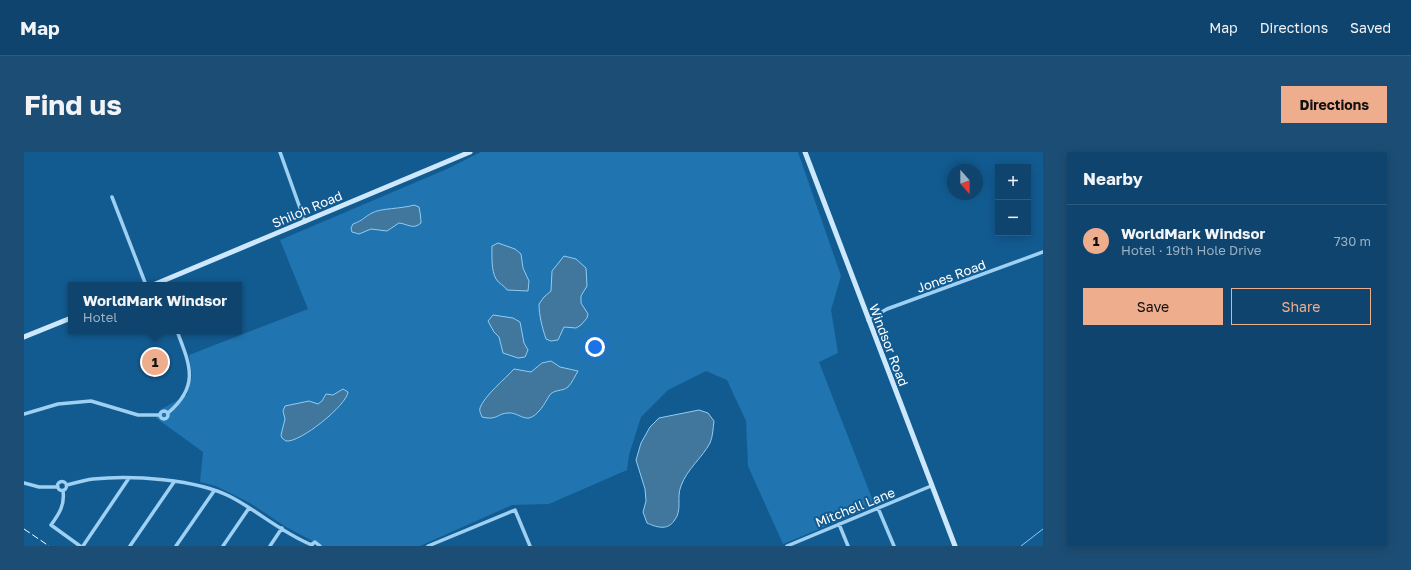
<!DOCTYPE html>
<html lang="en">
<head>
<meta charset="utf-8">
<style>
  body { margin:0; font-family:"Golos Text",sans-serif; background:#1c4e75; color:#f1f3f6 }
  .controls { position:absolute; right:12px; top:12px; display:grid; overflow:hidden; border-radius:0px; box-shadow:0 2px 10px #0003 }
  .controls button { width:36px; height:36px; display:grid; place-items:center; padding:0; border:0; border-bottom:1px solid #2e5c80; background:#0e446d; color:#f1f3f6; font:20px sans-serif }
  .compass { position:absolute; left:923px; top:12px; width:36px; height:36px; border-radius:50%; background:#0e446d; box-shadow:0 2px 10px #0003; rotate:159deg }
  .you { position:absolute; left:571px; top:195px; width:14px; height:14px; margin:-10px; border:3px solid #fff; border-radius:50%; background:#1a73e8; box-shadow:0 0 0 6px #1a73e833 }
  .badge { display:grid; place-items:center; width:26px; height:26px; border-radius:50%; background:#eead8d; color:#111; font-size:13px; font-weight:700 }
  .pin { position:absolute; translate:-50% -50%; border:2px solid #fff; box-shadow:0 1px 4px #0006 }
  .popup { position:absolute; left:44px; top:130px; width:174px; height:52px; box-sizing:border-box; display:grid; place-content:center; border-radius:0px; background:#0e446d; filter:drop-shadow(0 1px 3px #0005); font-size:13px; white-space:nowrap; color:#9bb0c2 }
  .popup b { font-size:15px; color:#f1f3f6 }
  .popup::after { content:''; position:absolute; left:50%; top:100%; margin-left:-8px; border:8px solid transparent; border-top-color:#0e446d }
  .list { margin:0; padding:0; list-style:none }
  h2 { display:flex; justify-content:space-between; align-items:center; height:52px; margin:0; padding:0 16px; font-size:17px }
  h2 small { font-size:13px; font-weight:400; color:#9bb0c2 }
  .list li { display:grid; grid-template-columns:26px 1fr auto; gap:12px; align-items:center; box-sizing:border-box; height:72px; padding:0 16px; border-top:1px solid #2e5c80 }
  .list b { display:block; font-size:15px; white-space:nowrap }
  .list p { margin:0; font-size:13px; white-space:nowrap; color:#9bb0c2 }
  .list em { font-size:13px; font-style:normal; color:#9bb0c2 }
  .actions { display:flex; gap:8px; padding:12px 16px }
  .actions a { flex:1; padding:9px 0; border:1px solid #eead8d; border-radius:0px; text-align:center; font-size:14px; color:#eead8d }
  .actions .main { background:#eead8d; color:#111 }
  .map { position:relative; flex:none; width:1019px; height:394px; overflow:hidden; border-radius:0px }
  header { display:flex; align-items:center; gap:24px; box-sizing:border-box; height:56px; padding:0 20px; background:#0e446d; border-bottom:1px solid #2e5c80 }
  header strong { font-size:19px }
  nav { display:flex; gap:22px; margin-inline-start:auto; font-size:14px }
  .intro { display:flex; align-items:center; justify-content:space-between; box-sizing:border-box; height:96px; padding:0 24px }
  h1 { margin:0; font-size:28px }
  .button { padding:10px 18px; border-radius:0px; background:#eead8d; color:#111; font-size:14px; font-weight:700 }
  main { display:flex; gap:24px; padding:0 24px }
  aside { flex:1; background:#0e446d; border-radius:0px; box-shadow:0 2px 10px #0003 }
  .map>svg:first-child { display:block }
  .green { fill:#2074af }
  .water { fill:#41769d; stroke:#8fcdf6 }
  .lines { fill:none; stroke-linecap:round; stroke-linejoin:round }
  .stream { stroke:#8fcdf6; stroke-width:1 }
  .street { stroke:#9dd0f2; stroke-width:3.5 }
  .secondary { stroke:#cde8fc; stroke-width:5 }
  .rail { stroke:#fff; stroke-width:1; stroke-dasharray:7 3; stroke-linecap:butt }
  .labels { text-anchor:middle; stroke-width:4; stroke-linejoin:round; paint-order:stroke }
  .street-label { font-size:13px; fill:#fff; stroke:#125b91 }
</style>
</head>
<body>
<header>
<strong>Map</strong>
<nav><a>Map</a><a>Directions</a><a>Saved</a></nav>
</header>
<div class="intro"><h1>Find us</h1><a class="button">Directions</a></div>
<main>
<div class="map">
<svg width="1019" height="394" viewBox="0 0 1019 394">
  <rect width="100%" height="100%" fill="#125b91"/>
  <!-- green -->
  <path class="green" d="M457 0H774L817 124 807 158 814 201 795 210 851 354 759 392 724 314 722 269 703 228 682 219 644 238 617 265 605 303 603 318 525 352 488 353 396 394H298L262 375 226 351 192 334 176 330 179 300 132 266 136 258 163 243 168 224 165 203 284 157 256 88 423 17Z"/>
  <!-- water -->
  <path class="water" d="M390 53 395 55C396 60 397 66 397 71 389 78 384 72 375 71L363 79 347 77 335 82 328 80 327 76 329 72C340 68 340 65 348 61 356 56 378 57 390 53Z
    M474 91 491 97 497 102 499 116 505 129 504 139 483 138C480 133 475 132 472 127 467 118 468 104 468 94Z
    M540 104 552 107 562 116 563 134 557 144V151L564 162 563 166 557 173 552 176 540 175 534 188 527 189 522 187C518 175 515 163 515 152L520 145 527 139 528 119Z
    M469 163 489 166 496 170 500 191 504 198 501 205 494 206 479 201 475 185 470 180 464 169Z
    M527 209 536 215 554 219C551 224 548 231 544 235 538 240 529 237 525 244 521 251 514 264 505 266 498 267 492 260 484 261 474 261 473 269 458 265 457 262 455 259 456 256 460 244 481 227 490 217L507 220 518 211Z
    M319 237 324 240C323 253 276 291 262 289L258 286 257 283 261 267 259 259 261 254 285 249 294 252 298 249 302 242 309 243Z
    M675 258 684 261 690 269C689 276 689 284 686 291 678 306 663 317 657 334 652 346 659 358 650 369 643 379 632 375 623 371L619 360 622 349 621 337 612 308 617 291 626 275 635 266Z"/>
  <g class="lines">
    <!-- stream -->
    <path class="stream" d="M997 394 1019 377"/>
    <!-- street -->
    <path class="street" d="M256 0 281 70
      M88 45 122 133
      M844 168 863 157 1019 100
      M136 263a4 4 0 1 1 8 0a4 4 0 1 1-8 0Z
      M144 261C176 234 166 213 153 179
      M0 262 34 252 67 249 114 263H136
      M33.5 334a4.5 4.5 0 1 1 9 0a4.5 4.5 0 1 1-9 0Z
      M0 331 15 335H34
      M43 333C51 331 60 328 69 327 108 323 172 327 207 345 234 359 258 381 288 393
      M39 339C41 353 35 362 27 373L56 394
      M854 356 870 394
      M815 372 824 394
      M287 393 291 390 296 394
      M59 394 105 326
      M106 394 150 330
      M152 394 190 339
      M199 394 225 356
      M246 394 258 376
      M404 394 491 358 506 394
      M763 394 907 334"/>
    <!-- secondary -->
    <path class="secondary" d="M781 0 931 394
      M129 133 446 0
      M0 185 47 166"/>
    <!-- rail -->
    <path class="rail" d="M0 377 25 394"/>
  </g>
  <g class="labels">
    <!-- street labels -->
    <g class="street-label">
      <text transform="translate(283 57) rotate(-23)" y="5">Shiloh Road</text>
      <text transform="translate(927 124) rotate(-20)" y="5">Jones Road</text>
      <text transform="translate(865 193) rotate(69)" y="5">Windsor Road</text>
      <text transform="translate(831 355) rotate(-22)" y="5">Mitchell Lane</text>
    </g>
  </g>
</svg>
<div class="controls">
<button>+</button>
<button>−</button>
</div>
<svg class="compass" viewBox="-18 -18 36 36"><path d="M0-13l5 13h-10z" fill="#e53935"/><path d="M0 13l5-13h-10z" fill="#9bb0c2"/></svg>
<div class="you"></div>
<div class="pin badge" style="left:131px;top:210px">1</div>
<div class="popup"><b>WorldMark Windsor</b>Hotel</div>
</div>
<aside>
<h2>Nearby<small></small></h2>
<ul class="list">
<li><span class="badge">1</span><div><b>WorldMark Windsor</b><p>Hotel · 19th Hole Drive</p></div><em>730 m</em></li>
</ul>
<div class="actions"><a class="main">Save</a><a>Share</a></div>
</aside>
</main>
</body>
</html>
